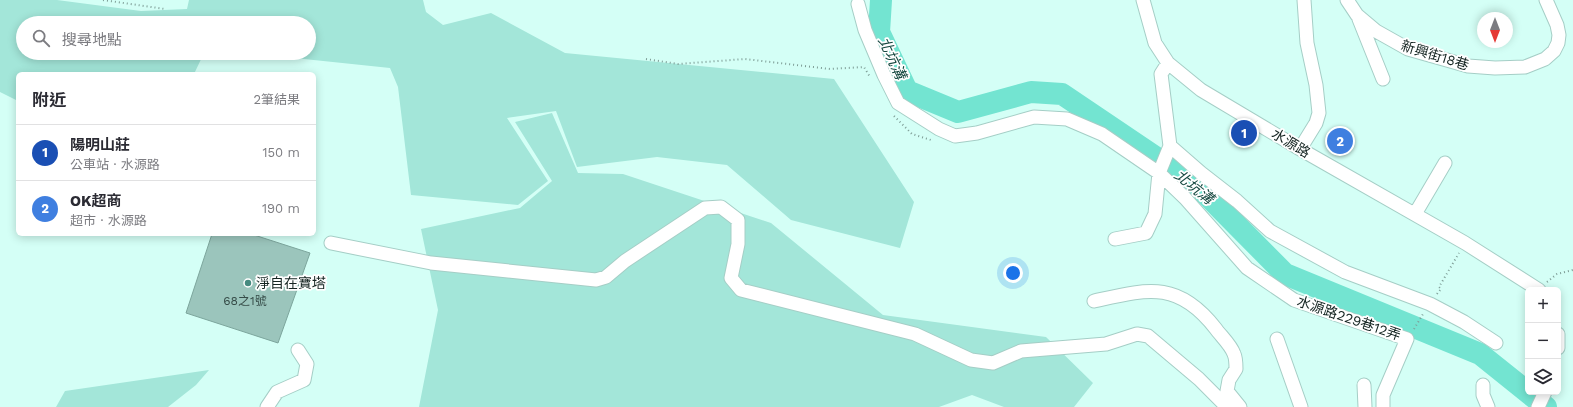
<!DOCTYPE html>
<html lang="zh-TW">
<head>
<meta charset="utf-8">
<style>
  body { margin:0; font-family:"Work Sans","Noto Sans TC",sans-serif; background:#f2f2f3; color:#2b2b33 }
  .controls { position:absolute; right:12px; bottom:12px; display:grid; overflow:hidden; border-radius:6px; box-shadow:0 2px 10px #0003 }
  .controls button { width:36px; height:36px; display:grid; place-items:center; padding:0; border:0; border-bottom:1px solid #e1e1e2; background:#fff; color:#2b2b33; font:20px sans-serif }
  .compass { position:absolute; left:1477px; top:12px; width:36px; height:36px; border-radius:50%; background:#fff; box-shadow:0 2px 10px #0003; rotate:180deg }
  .you { position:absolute; left:1013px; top:273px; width:14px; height:14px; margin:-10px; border:3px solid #fff; border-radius:50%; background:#1a73e8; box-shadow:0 0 0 6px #1a73e833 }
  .badge { display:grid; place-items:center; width:26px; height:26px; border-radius:50%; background:#468a7f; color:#fff; font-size:13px; font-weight:700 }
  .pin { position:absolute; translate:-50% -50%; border:2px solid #fff; box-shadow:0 1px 4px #0006 }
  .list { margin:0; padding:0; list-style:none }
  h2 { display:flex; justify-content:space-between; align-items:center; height:52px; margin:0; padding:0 16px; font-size:17px }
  h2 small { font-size:13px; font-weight:400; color:#7c7c81 }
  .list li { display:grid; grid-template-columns:26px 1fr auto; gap:12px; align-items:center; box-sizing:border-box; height:56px; padding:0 16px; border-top:1px solid #e1e1e2 }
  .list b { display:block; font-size:15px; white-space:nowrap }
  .list p { margin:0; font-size:13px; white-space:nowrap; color:#7c7c81 }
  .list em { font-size:13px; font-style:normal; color:#7c7c81 }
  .icon { flex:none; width:22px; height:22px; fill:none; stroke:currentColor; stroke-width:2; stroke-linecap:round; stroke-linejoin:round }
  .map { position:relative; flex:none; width:1573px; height:407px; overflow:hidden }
  .search { position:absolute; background:#fff; box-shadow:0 2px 10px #0003; left:16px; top:16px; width:300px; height:44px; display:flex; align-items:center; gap:10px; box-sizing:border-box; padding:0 14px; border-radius:22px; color:#7c7c81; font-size:15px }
  .panel { position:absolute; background:#fff; box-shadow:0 2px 10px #0003; left:16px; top:72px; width:300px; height:164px; border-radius:6px }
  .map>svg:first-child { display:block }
  .green { fill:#a3e6d9 }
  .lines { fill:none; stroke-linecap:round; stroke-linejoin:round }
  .river { stroke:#73e4d1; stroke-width:22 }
  .building { fill:#9bc5bc; stroke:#7ca59c }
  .minor-casing { stroke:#a5cec6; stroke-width:15 }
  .path { stroke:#7e9d96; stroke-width:2; stroke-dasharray:1 3; stroke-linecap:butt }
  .minor { stroke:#fff; stroke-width:13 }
  .poi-dot { fill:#468a7f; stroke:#fff; stroke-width:1.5 }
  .labels { text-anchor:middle; stroke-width:3.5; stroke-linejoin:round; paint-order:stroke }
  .number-label { font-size:12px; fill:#364c48 }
  .street-label { font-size:14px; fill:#142421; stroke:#fff }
  .poi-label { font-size:14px; fill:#142421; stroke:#fff; text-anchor:start }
  .water-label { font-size:15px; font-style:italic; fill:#184a42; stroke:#fff }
</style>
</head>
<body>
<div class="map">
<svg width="1573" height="407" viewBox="0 0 1573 407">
  <rect width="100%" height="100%" fill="#d4fff6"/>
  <!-- green -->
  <path class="green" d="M0 0H57L141 11 187 9 189 0H423L426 12 443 25 491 13 565 53 834 79 914 202 900 248 791 220 727 165 657 157 577 167 556 111 507 118 548 181 518 205 411 195 398 87 390 68 246 53H309V23H23V53H204L194 74H18V101L0 92Z
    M552 113 578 173 623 174 771 223 883 315 1046 337 1093 383 1074 407H1004L972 395 939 407H419L438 310 421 229 520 208 552 181 515 122Z
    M209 370 196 385 168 407H56L65 391Z"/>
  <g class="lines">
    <!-- river -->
    <path class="river" d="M881 0 879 32 907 91 958 112 1031 92 1062 94 1197 185 1285 274 1480 354 1546 407"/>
  </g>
  <!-- building -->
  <path class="building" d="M212 234H251L310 253 278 343 186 313Z"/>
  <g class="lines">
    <defs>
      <path id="minor" d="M1143 0 1155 43 1168 63 1201 90 1300 149 1465 243 1539 290
        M1347 0 1357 15 1376 31 1408 49 1468 66 1495 68 1525 67 1545 59 1554 51 1558 43 1559 35 1557 25 1546 0
        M858 4 865 30 884 75 898 103 939 129 955 136 977 133 1034 117 1067 119 1102 134 1159 173 1185 198 1247 268 1294 300 1407 339 1383 395V407
        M1359 19 1383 79
        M1168 63 1161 74 1170 146 1201 173 1237 201 1270 231 1345 272 1430 304 1464 322 1496 343
        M1300 149 1316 123 1319 113 1316 85 1307 43 1304 0
        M1415 214 1445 163
        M1115 239 1146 233 1155 214 1159 173 1170 146
        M331 243 431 263 596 280 606 277 625 261 705 208 721 207 738 220V244L731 278 741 290 915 334 971 360 993 363 1021 351 1106 344 1137 334 1148 336 1199 379 1227 407
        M1094 301C1148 289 1178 280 1216 329 1221 336 1231 345 1234 354 1236 358 1236 365 1236 369L1229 380 1227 391 1240 407
        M1558 334V348
        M1277 339 1301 407
        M1364 385 1365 407
        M1483 385V395L1488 407
        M267 407 277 392 304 380 307 364 298 350
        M1538 407 1545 392"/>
    </defs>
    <!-- minor casing -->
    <use href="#minor" class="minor-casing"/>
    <!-- path -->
    <path class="path" d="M103 0 165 9
      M646 59 678 64 745 59 830 69 864 67 870 77
      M894 116 912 134 931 140
      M1547 282 1557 274 1573 270
      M1437 294 1441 289 1439 287 1459 253
      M1414 329 1423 314"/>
    <!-- minor -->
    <use href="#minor" class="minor"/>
  </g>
  <!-- markers -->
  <circle class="poi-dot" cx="248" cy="283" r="4"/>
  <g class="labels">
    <!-- number labels -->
    <g class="number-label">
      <text x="245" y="305">68之1號</text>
    </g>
    <!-- street labels -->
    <g class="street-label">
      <text transform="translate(1435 55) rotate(17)" y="5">新興街18巷</text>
      <text transform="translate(1291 143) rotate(31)" y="5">水源路</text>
      <text transform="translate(1349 318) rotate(19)" y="5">水源路229巷12弄</text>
    </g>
    <!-- poi labels -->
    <g class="poi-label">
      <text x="256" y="288">淨自在寶塔</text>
    </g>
    <!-- water labels -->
    <g class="water-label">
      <text transform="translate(892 58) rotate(65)" y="5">北坑溝</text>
      <text transform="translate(1194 187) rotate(39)" y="5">北坑溝</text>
    </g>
  </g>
</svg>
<div class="controls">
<button>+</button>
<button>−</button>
<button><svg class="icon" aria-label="layers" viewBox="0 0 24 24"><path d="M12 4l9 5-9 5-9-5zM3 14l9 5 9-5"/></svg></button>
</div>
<svg class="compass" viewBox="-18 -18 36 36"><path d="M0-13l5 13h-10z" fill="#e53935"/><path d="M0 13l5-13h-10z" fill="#7c7c81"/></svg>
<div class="you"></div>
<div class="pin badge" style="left:1244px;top:133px;background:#1a4fb4">1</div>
<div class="pin badge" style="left:1340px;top:141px;background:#3f7fe0">2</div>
<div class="search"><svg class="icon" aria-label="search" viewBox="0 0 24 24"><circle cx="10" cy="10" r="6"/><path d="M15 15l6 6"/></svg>搜尋地點</div>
<section class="panel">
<h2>附近<small>2筆結果</small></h2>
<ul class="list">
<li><span class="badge" style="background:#1a4fb4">1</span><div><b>陽明山莊</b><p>公車站 · 水源路</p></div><em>150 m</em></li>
<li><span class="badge" style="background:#3f7fe0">2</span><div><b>OK超商</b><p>超市 · 水源路</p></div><em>190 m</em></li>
</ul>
</section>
</div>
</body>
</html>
